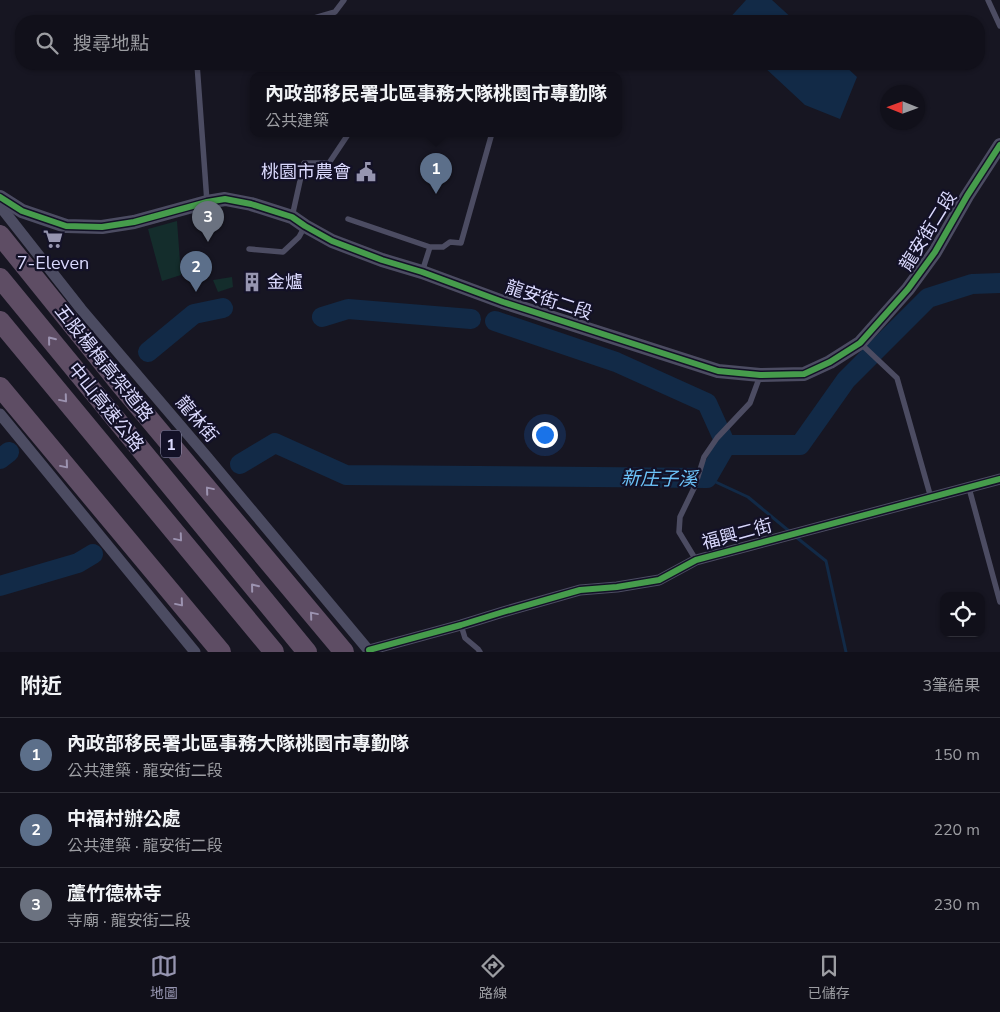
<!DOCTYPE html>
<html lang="zh-TW">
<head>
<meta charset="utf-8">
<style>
  body { margin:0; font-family:"Nunito Sans","Noto Sans TC",sans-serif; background:#1e1e27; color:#f1f3f6 }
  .controls { position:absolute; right:15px; bottom:15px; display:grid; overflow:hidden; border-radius:10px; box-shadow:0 1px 4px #0004 }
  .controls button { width:45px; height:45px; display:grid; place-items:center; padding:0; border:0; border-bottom:1px solid #303039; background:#11101a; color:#f1f3f6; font:25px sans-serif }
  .compass { position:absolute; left:880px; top:85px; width:45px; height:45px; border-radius:50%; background:#11101a; box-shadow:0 1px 4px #0004; rotate:271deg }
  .you { position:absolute; left:544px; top:434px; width:18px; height:18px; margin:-12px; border:4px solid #fff; border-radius:50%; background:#1a73e8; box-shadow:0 0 0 8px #1a73e833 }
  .badge { display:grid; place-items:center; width:32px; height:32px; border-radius:50%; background:#9695b0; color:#fff; font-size:16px; font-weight:700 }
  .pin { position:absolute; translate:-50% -41px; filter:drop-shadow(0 1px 2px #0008) }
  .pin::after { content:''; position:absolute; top:26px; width:18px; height:15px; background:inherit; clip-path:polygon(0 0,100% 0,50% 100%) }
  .popup { position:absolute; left:250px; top:72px; width:372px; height:65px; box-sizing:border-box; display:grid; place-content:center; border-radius:10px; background:#11101a; filter:drop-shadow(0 1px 4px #0005); font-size:16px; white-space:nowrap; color:#9c9da2 }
  .popup b { font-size:19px; color:#f1f3f6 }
  .popup::after { content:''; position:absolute; left:50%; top:100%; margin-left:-10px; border:10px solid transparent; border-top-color:#11101a }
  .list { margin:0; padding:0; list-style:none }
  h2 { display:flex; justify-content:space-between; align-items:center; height:65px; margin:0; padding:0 20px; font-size:21px }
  h2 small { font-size:16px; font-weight:400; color:#9c9da2 }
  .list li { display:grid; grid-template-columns:32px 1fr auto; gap:15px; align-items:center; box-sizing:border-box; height:75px; padding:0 20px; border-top:1px solid #303039 }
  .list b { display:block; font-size:19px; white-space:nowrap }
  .list p { margin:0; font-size:16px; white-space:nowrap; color:#9c9da2 }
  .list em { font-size:16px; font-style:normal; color:#9c9da2 }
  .icon { flex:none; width:28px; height:28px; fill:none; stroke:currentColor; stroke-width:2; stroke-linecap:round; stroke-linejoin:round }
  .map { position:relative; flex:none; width:1000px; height:652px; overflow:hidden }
  .search { position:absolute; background:#11101a; box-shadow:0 1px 4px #0004; left:15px; right:15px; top:15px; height:55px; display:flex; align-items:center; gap:12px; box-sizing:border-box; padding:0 18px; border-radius:20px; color:#9c9da2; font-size:19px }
  .sheet { height:290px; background:#11101a }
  nav { display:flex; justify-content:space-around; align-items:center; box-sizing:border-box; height:70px; border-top:1px solid #303039; background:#11101a; font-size:14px; color:#9c9da2 }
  nav a { display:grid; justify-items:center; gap:2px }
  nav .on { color:#9695b0 }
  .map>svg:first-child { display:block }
  .green { fill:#142d2c }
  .water { fill:#122a47 }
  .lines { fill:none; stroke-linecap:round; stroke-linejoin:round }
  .stream { stroke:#122a47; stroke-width:3 }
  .river { stroke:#122a47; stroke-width:20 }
  .service { stroke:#4c4c62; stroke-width:5.5 }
  .minor { stroke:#4c4c62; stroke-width:11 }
  .tertiary { stroke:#4c4c62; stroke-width:14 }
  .motorway { stroke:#5e4d64; stroke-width:20 }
  .cycleway-casing { stroke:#131127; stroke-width:9 }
  .cycleway { stroke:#469c4c; stroke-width:6 }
  .oneway { stroke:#9c93b0 }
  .labels { text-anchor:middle; stroke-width:4.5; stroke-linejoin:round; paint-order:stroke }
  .shield { fill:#131127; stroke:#9e9dbd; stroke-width:1 }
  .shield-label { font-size:16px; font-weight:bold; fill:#dad9fd }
  .poi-label { font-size:18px; fill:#dad9fd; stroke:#131127; text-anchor:end }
  .street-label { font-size:18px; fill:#dad9fd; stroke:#131127 }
  .water-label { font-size:19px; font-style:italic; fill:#6cc3f9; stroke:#131127 }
</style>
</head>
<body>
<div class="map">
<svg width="1000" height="652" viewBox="0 0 1000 652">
  <rect width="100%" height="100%" fill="#171622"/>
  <!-- green -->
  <path class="green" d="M177 221 181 275 162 281 148 229Z
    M232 277 233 287 218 292 213 280Z"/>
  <!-- water -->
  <path class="water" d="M746 0H772L795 21H727Z
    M761 64H843L857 77 840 119 805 105Z"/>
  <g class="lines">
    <!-- stream -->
    <path class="stream" d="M707 478 748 497 789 531
      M796 537 826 561 846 652"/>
    <!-- river -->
    <path class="river" d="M322 317 348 309 471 319
      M495 321 616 362 707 403 726 445
      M148 352 194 314 223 308
      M0 459 9 452
      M240 464 275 443 346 475 707 478 726 445H800L846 380 928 298 972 284 1000 283
      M0 586 78 563 93 554"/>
    <!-- service -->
    <path class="service" d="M988 0 1000 26
      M304 21 335 12 344 0
      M197 64 207 202
      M292 217 304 163H329L349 133
      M348 219 430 247 422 272
      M430 247H443L450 242 461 243 492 133
      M249 249 283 252 299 237 305 226
      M860 343 897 378 931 498
      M969 488 1000 602
      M696 560 679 532 680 517 695 486 704 457 717 438 750 403 760 376
      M461 625 465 638 478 649 480 652"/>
    <!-- minor -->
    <path class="minor" d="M0 206 81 309 208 458 370 652
      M0 414 195 652
      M369 650 461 625 503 612 580 590 617 587 659 580 696 560 1000 479"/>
    <!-- tertiary -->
    <path class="tertiary" d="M0 197 22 211 66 226 102 227 134 222 207 202 225 199 251 204 292 217 305 226 332 241 382 260 422 272 503 302 718 371 760 375 804 374 830 362 860 343 908 289 935 252 967 196 1000 145"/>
    <!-- motorway -->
    <path class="motorway" d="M0 235 120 384 344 652
      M0 278 307 652
      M0 321 274 652
      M0 387 221 652"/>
    <defs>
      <path id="cycleway" d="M0 197 22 211 66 226 102 227 134 222 207 202 225 199 251 204 292 217 305 226 332 241 382 260 422 272 503 302 718 371 760 375 804 374 830 362 860 343 908 289 935 252 967 196 1000 145
        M369 650 461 625 503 612 580 590 617 587 659 580 696 560 1000 479"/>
    </defs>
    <!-- cycleway casing -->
    <use href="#cycleway" class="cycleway-casing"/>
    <!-- cycleway -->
    <use href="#cycleway" class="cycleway"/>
  </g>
  <!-- one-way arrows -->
  <defs><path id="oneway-chevron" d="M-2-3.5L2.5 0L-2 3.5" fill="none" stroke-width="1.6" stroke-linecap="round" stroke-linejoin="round" transform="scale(1.25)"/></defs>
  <g class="oneway">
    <use href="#oneway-chevron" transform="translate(51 340) rotate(-129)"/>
    <use href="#oneway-chevron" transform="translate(64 399) rotate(50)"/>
    <use href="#oneway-chevron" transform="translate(65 465) rotate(50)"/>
    <use href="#oneway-chevron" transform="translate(209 490) rotate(-130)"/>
    <use href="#oneway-chevron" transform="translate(179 538) rotate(50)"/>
    <use href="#oneway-chevron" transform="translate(254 587) rotate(-129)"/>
    <use href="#oneway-chevron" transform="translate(180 603) rotate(50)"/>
    <use href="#oneway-chevron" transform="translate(313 615) rotate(-130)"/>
  </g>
  <!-- icons -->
  <defs>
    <symbol id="civic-bare" viewBox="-9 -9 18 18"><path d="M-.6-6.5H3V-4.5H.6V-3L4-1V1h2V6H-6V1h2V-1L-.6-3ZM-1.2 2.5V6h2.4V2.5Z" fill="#9695b0" stroke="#131127" stroke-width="2.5" paint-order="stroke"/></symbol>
    <symbol id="supermarket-bare" viewBox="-9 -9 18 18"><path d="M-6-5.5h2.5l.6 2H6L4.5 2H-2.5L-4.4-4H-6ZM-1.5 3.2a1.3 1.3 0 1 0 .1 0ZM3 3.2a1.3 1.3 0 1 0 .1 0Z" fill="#9695b0" stroke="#131127" stroke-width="2.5" paint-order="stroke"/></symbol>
    <symbol id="building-bare" viewBox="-9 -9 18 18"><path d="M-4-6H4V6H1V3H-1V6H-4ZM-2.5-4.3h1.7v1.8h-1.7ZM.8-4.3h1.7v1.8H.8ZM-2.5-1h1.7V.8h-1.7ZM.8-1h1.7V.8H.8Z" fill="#9695b0" stroke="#131127" stroke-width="2.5" paint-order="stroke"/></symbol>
  </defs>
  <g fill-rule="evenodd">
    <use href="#civic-bare" x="352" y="158" width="28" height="28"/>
    <use href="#supermarket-bare" x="39" y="225" width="28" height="28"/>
    <use href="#building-bare" x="238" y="268" width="28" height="28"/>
  </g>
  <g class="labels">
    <!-- shield labels -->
    <rect class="shield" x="161" y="430.5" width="20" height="27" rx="4"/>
    <g class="shield-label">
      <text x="171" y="450">1</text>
    </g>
    <!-- poi labels -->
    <g class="poi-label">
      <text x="351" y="178">桃園市農會</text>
      <text x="53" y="269" text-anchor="middle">7-Eleven</text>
      <text x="267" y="288" text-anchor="start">金爐</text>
    </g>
    <!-- street labels -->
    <g class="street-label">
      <text transform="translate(928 231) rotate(-58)" y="6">龍安街二段</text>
      <text transform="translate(549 300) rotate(18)" y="6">龍安街二段</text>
      <text transform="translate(104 363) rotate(51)" y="6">五股楊梅高架道路</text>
      <text transform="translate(106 407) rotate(51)" y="6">中山高速公路</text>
      <text transform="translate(197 419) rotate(50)" y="6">龍林街</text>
      <text transform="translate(737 534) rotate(-15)" y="6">福興二街</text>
    </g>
    <!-- water labels -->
    <g class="water-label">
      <text transform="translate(659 478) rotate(1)" y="7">新庄子溪</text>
    </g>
  </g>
</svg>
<div class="controls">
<button><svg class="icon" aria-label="locate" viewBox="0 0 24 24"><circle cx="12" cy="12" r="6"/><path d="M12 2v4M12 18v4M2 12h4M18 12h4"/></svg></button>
</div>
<svg class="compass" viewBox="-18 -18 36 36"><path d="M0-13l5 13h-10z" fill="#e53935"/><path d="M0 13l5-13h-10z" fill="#9c9da2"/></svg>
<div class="you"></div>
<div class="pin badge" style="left:436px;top:194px;background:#5c6f8a">1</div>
<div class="popup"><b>內政部移民署北區事務大隊桃園市專勤隊</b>公共建築</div>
<div class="pin badge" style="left:196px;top:292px;background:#5c6f8a">2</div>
<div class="pin badge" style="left:208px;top:242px;background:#6b7280">3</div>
<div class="search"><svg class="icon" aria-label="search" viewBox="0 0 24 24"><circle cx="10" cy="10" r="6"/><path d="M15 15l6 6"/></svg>搜尋地點</div>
</div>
<section class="sheet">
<h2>附近<small>3筆結果</small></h2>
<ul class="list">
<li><span class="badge" style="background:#5c6f8a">1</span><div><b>內政部移民署北區事務大隊桃園市專勤隊</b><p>公共建築 · 龍安街二段</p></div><em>150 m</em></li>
<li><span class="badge" style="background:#5c6f8a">2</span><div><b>中福村辦公處</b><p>公共建築 · 龍安街二段</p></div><em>220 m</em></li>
<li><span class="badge" style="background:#6b7280">3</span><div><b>蘆竹德林寺</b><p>寺廟 · 龍安街二段</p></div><em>230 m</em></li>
</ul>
</section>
<nav>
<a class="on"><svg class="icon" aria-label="map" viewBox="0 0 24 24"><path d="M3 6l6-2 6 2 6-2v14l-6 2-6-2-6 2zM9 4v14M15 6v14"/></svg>地圖</a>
<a><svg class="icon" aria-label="directions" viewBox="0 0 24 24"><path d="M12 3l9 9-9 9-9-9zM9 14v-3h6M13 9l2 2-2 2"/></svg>路線</a>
<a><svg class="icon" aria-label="saved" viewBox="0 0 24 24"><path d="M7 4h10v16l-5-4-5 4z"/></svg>已儲存</a>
</nav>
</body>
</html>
